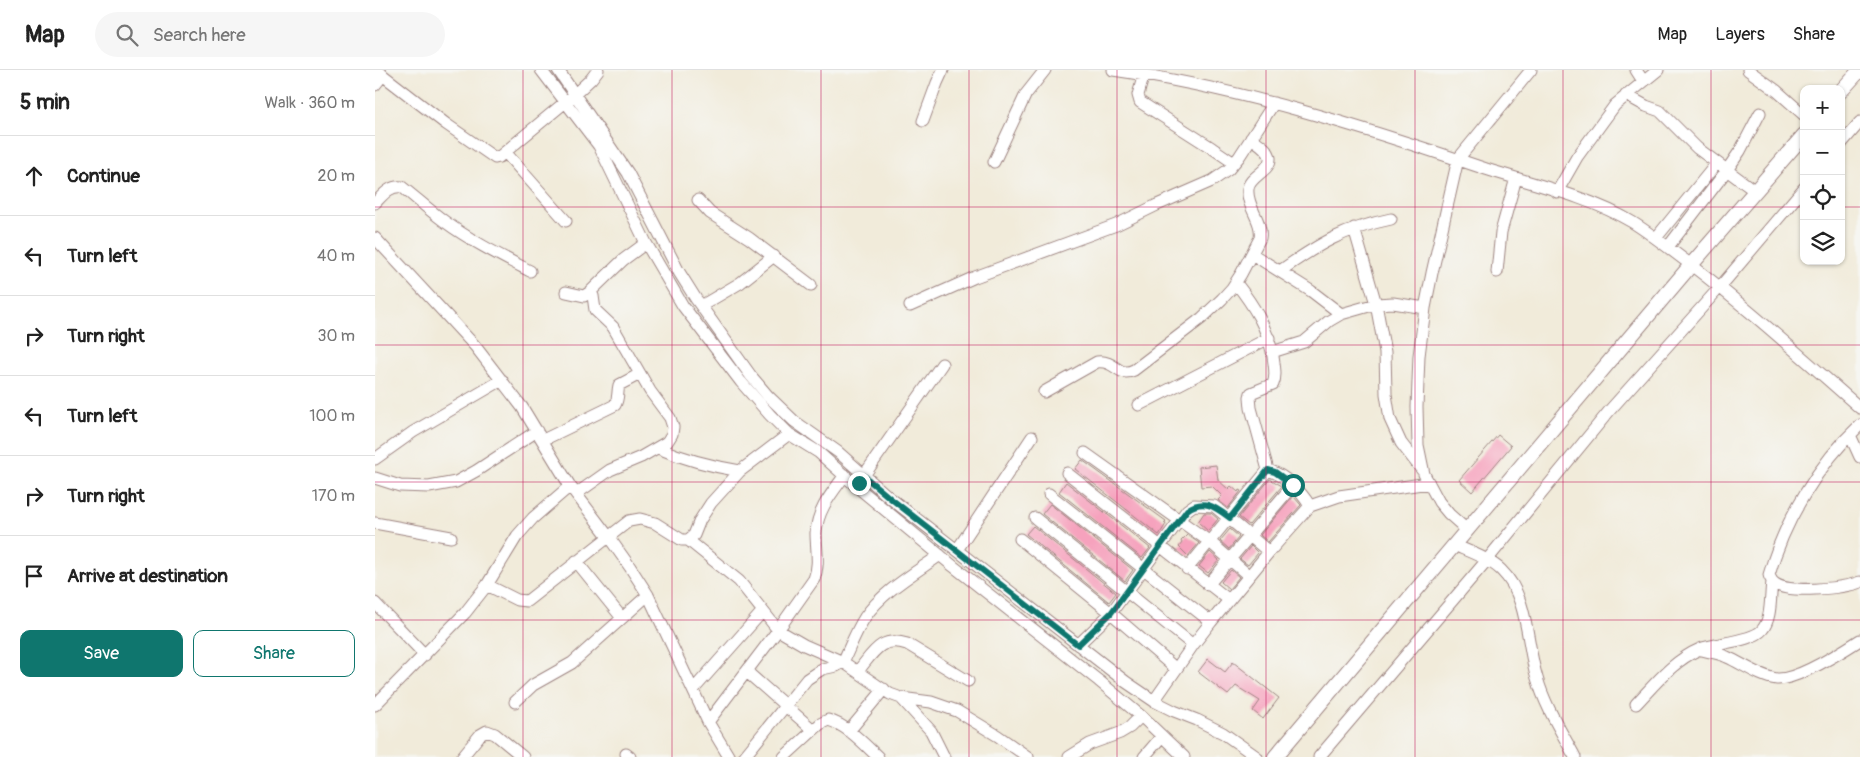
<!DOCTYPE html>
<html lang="en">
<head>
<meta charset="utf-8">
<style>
  body { margin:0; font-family:Pangolin,sans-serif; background:#f6f6f6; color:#222 }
  .controls { position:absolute; right:15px; top:15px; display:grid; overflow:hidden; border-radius:10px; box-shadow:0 1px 4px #0004 }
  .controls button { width:45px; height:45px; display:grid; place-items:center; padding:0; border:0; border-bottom:1px solid #e0e0e0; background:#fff; color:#222; font:25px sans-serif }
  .stop { position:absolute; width:15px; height:15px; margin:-11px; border:4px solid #0f766e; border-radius:50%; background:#fff }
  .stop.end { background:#0f766e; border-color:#fff; box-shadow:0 1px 5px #0008 }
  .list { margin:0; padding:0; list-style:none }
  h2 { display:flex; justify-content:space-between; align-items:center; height:65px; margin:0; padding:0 20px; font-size:21px }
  h2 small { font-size:16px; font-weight:400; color:#767676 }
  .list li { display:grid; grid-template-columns:32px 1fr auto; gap:15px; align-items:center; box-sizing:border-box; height:80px; padding:0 20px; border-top:1px solid #e0e0e0 }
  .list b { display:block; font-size:19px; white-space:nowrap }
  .list em { font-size:16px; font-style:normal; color:#767676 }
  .actions { display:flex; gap:10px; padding:15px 20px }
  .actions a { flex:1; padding:11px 0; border:1px solid #0f766e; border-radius:10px; text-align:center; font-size:18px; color:#0f766e }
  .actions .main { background:#0f766e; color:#fff }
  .icon { flex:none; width:28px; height:28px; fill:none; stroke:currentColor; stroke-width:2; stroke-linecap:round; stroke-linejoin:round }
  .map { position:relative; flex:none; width:1485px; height:687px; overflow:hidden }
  header { display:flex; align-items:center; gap:30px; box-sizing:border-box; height:70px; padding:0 25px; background:#fff; border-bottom:1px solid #e0e0e0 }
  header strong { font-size:24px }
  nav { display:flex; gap:28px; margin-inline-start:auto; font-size:18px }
  .search { width:350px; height:45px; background:#f6f6f6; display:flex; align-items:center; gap:12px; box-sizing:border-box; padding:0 18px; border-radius:28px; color:#767676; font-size:19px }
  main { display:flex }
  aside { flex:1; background:#fff }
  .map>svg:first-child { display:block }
  .building { fill:#f6a2bd }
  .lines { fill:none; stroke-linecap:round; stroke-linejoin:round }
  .minor-casing { stroke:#9e8582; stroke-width:13 }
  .tertiary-casing { stroke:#9e8582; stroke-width:16 }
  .minor { stroke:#fff; stroke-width:11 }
  .tertiary { stroke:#fff; stroke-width:14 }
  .route { stroke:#0f766e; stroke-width:6 }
  .grid { fill:none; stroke:#c2185b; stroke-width:1; stroke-opacity:0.55 }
</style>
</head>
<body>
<header>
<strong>Map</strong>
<div class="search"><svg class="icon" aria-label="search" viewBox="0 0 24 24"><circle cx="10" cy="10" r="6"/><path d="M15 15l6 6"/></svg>Search here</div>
<nav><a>Map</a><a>Layers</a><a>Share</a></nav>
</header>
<main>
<aside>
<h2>5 min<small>Walk · 360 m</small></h2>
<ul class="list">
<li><svg class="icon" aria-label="ahead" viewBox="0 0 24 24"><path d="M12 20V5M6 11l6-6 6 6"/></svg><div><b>Continue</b></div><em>20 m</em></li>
<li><svg class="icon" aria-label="left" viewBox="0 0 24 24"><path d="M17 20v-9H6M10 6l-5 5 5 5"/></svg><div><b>Turn left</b></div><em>40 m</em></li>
<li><svg class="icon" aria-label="right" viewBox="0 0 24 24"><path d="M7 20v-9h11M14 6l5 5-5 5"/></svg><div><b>Turn right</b></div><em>30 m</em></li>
<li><svg class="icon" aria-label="left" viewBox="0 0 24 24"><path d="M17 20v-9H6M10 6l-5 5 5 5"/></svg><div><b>Turn left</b></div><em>100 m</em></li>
<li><svg class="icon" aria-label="right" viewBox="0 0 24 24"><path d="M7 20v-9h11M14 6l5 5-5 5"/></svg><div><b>Turn right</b></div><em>170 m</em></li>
<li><svg class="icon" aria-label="arrive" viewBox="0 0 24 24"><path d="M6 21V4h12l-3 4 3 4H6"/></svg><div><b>Arrive at destination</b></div></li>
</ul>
<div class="actions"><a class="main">Save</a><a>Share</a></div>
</aside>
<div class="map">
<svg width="1485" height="687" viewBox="0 0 1485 687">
  <rect width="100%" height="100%" fill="#f6f6f2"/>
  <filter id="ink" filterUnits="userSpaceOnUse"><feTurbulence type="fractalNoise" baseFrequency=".02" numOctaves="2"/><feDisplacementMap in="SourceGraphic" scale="10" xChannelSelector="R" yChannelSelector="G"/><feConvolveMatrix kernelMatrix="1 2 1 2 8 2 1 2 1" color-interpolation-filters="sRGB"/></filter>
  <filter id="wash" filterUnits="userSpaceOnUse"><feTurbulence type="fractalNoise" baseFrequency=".0096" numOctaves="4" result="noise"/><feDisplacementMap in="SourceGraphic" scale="20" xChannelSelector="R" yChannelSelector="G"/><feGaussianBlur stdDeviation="1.12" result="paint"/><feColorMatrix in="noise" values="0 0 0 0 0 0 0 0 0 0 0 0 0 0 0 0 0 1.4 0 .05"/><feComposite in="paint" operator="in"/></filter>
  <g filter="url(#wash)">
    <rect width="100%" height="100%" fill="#f1ebda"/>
    <g id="blocks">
      <!-- building -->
      <path class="building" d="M1123 365 1136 376 1097 422 1084 410Z
        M707 390 791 451 789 453 791 454 784 465 700 399Z
        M841 395 843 410 853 419 856 416 863 422 864 420 866 421 853 438 843 430 847 426 837 416 826 417 824 397Z
        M895 409 907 416 874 455 864 447Z
        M691 412 775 478 767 488 684 422Z
        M918 426 926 435 893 472 885 465Z
        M675 434 758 500 750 511 667 444Z
        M829 443H836L843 449 833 461 823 452Z
        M658 456 741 523 734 532 651 464Z
        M855 459 864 467 854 479 845 471Z
        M812 465 824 473 813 486 804 477 807 473 806 471Z
        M876 476 883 483 873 495 865 489Z
        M835 482 844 490 833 503 824 496Z
        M856 500 864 507 854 519 846 512Z
        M833 589 850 602 858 592 904 628 888 649 878 641 885 631 861 616 853 625 823 602Z"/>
    </g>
  </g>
  <g filter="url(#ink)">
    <use href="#blocks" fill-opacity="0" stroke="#9e8582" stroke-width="1"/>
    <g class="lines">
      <defs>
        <path id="minor" d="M1 0 71 54 120 88 124 87 200 24 216 9 223 0
          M166 0 224 76 271 173 308 236 366 312 395 345 414 364 443 382 481 416 578 496 724 611 766 646 809 687
          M183 0 253 103 304 202 321 229 376 306 393 326 419 351 463 382 515 428 751 612 779 631 799 641 822 650 848 663 882 687
          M738 0C865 18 990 58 1111 99 1158 114 1215 127 1257 152 1278 165 1296 180 1315 194 1374 239 1429 289 1485 338
          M1261 0 1268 11
          M1373 0 1402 21 1429 45
          M769 4 763 25 765 32 837 78 859 93
          M0 15 8 5
          M1251 25 1271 36 1285 41 1322 78 1380 121
          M548 51 562 13 568 0
          M1466 74 1485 52
          M130 82 191 151
          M619 92 651 24 670 0
          M1182 122 1202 87 1240 35 1283 0
          M323 130 335 143 374 168 436 215
          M0 133C8 125 15 115 27 117 41 128 54 140 69 151 96 171 126 186 155 201
          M979 158 1001 234 1010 282 1011 324 1015 349 1026 373 1047 400
          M0 168 100 276 147 337 195 416 233 466 255 497 273 525 333 652 354 687
          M1281 168 1342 93
          M1293 177 1352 100 1365 81 1385 43
          M877 184 936 221 966 244
          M905 201C944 174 968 159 1016 149
          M1122 202 1126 162 1141 108
          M861 213C879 236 892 257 898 286 899 296 902 305 898 314L876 323 875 327 876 338 893 400
          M191 222 209 226 215 222 248 190 271 173
          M326 236 365 213 399 186
          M535 236 600 207 741 155 782 135 837 111 853 100 864 87 899 33
          M897 282 929 272 954 251 966 244 1001 234 1018 233 1050 238
          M669 322 722 292C742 290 742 308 759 300L827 248 847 229 857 218 866 204 885 168C888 150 871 137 873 119 874 106 896 101 895 88 894 79 883 73 876 68
          M764 335 894 268
          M1485 355C1444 393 1409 451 1394 505 1394 506 1397 511 1398 512 1410 525 1469 518 1485 512
          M1475 365 1485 387
          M168 370 240 335C244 328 242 323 244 315L265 304
          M283 378C311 390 335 396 365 401
          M710 383 835 472 874 506
          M0 389 38 362 127 310
          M692 403 854 530
          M0 408 25 416 54 417 81 412 101 401 162 361
          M485 411 567 294
          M201 424 235 400 266 387 292 372 297 364 298 357 295 348 275 321 238 257 220 240 218 226 215 222
          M674 424 836 552
          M660 448 818 575
          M0 453 76 467
          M1092 460 1074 444 1064 432 1049 404 1043 375 1042 337 1044 286 1050 238 1057 203 1083 89 1156 0
          M645 469 736 543 801 599
          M313 470 364 511 403 560 429 575 468 592 515 624 526 628 556 632 582 641 623 666 653 687
          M1079 475C1095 482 1113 488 1126 500 1154 527 1151 573 1162 608 1170 636 1186 661 1200 687
          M582 480 657 367
          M201 491 247 548
          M812 499 893 400C910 405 926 421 935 436
          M112 515 142 530 152 531 254 451 265 449 280 453 307 470H313L319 465 325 450 336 433 365 401 414 364
          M833 515 918 415
          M0 533 50 585
          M703 575 736 543 812 440 819 435 839 436 894 482
          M1326 580C1335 582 1344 583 1352 587 1368 594 1385 607 1402 609 1422 610 1468 581 1485 570
          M483 601C498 583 506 565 532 574L593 611
          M372 602 438 660
          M318 620 388 541
          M526 628 556 661 569 687
          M779 631 818 575 836 552 894 482 935 436 964 426 1054 413
          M140 632 158 615 197 593 273 525
          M1261 634C1280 614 1299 590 1325 579 1341 573 1378 571 1387 560 1397 549 1395 526 1397 512
          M0 635 90 543 112 515 142 466 158 448 195 416
          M333 652 403 560 439 509C445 494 441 479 441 463 442 440 457 423 470 405
          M474 661 509 619
          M251 684 255 687
          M87 687 105 665 112 661 120 664 148 687
          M369 687 432 609 447 599 461 596 468 592C475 577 481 561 490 547 508 521 540 503 565 485
          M409 687 445 654 453 650C472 655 489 674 503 687
          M694 687 715 674 745 663 755 657 766 646
          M769 687 787 666
          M944 687 1112 490 1235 340 1345 217 1429 118"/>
        <path id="tertiary" d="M1466 21 1485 0
          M900 687 1316 195 1429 65"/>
      </defs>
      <!-- minor casing -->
      <use href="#minor" class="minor-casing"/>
      <!-- tertiary casing -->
      <use href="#tertiary" class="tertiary-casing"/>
      <!-- minor -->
      <use href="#minor" class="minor"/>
      <!-- tertiary -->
      <use href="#tertiary" class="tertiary"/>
    </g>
  </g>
  <g class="lines" filter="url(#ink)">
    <!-- route -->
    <path class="route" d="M484 413 489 406 515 428 703 575 736 543 812 440C829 428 840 437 855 448L893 400 900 402 918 415"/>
  </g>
  <!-- grid -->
  <path class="grid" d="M148 0V687M297 0V687M446 0V687M594 0V687M742 0V687M891 0V687M1040 0V687M1188 0V687M1336 0V687M0 137H1429M1466 137H1485M0 275H1485M0 412H1485M0 550H1485"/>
</svg>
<div class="controls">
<button>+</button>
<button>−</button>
<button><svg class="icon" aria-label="locate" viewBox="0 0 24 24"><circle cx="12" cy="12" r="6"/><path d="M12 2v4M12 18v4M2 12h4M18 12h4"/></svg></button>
<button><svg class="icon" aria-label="layers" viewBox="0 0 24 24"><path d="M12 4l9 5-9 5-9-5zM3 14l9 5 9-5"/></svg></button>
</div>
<div class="stop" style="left:918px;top:415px"></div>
<div class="stop end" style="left:484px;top:413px"></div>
</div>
</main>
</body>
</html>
